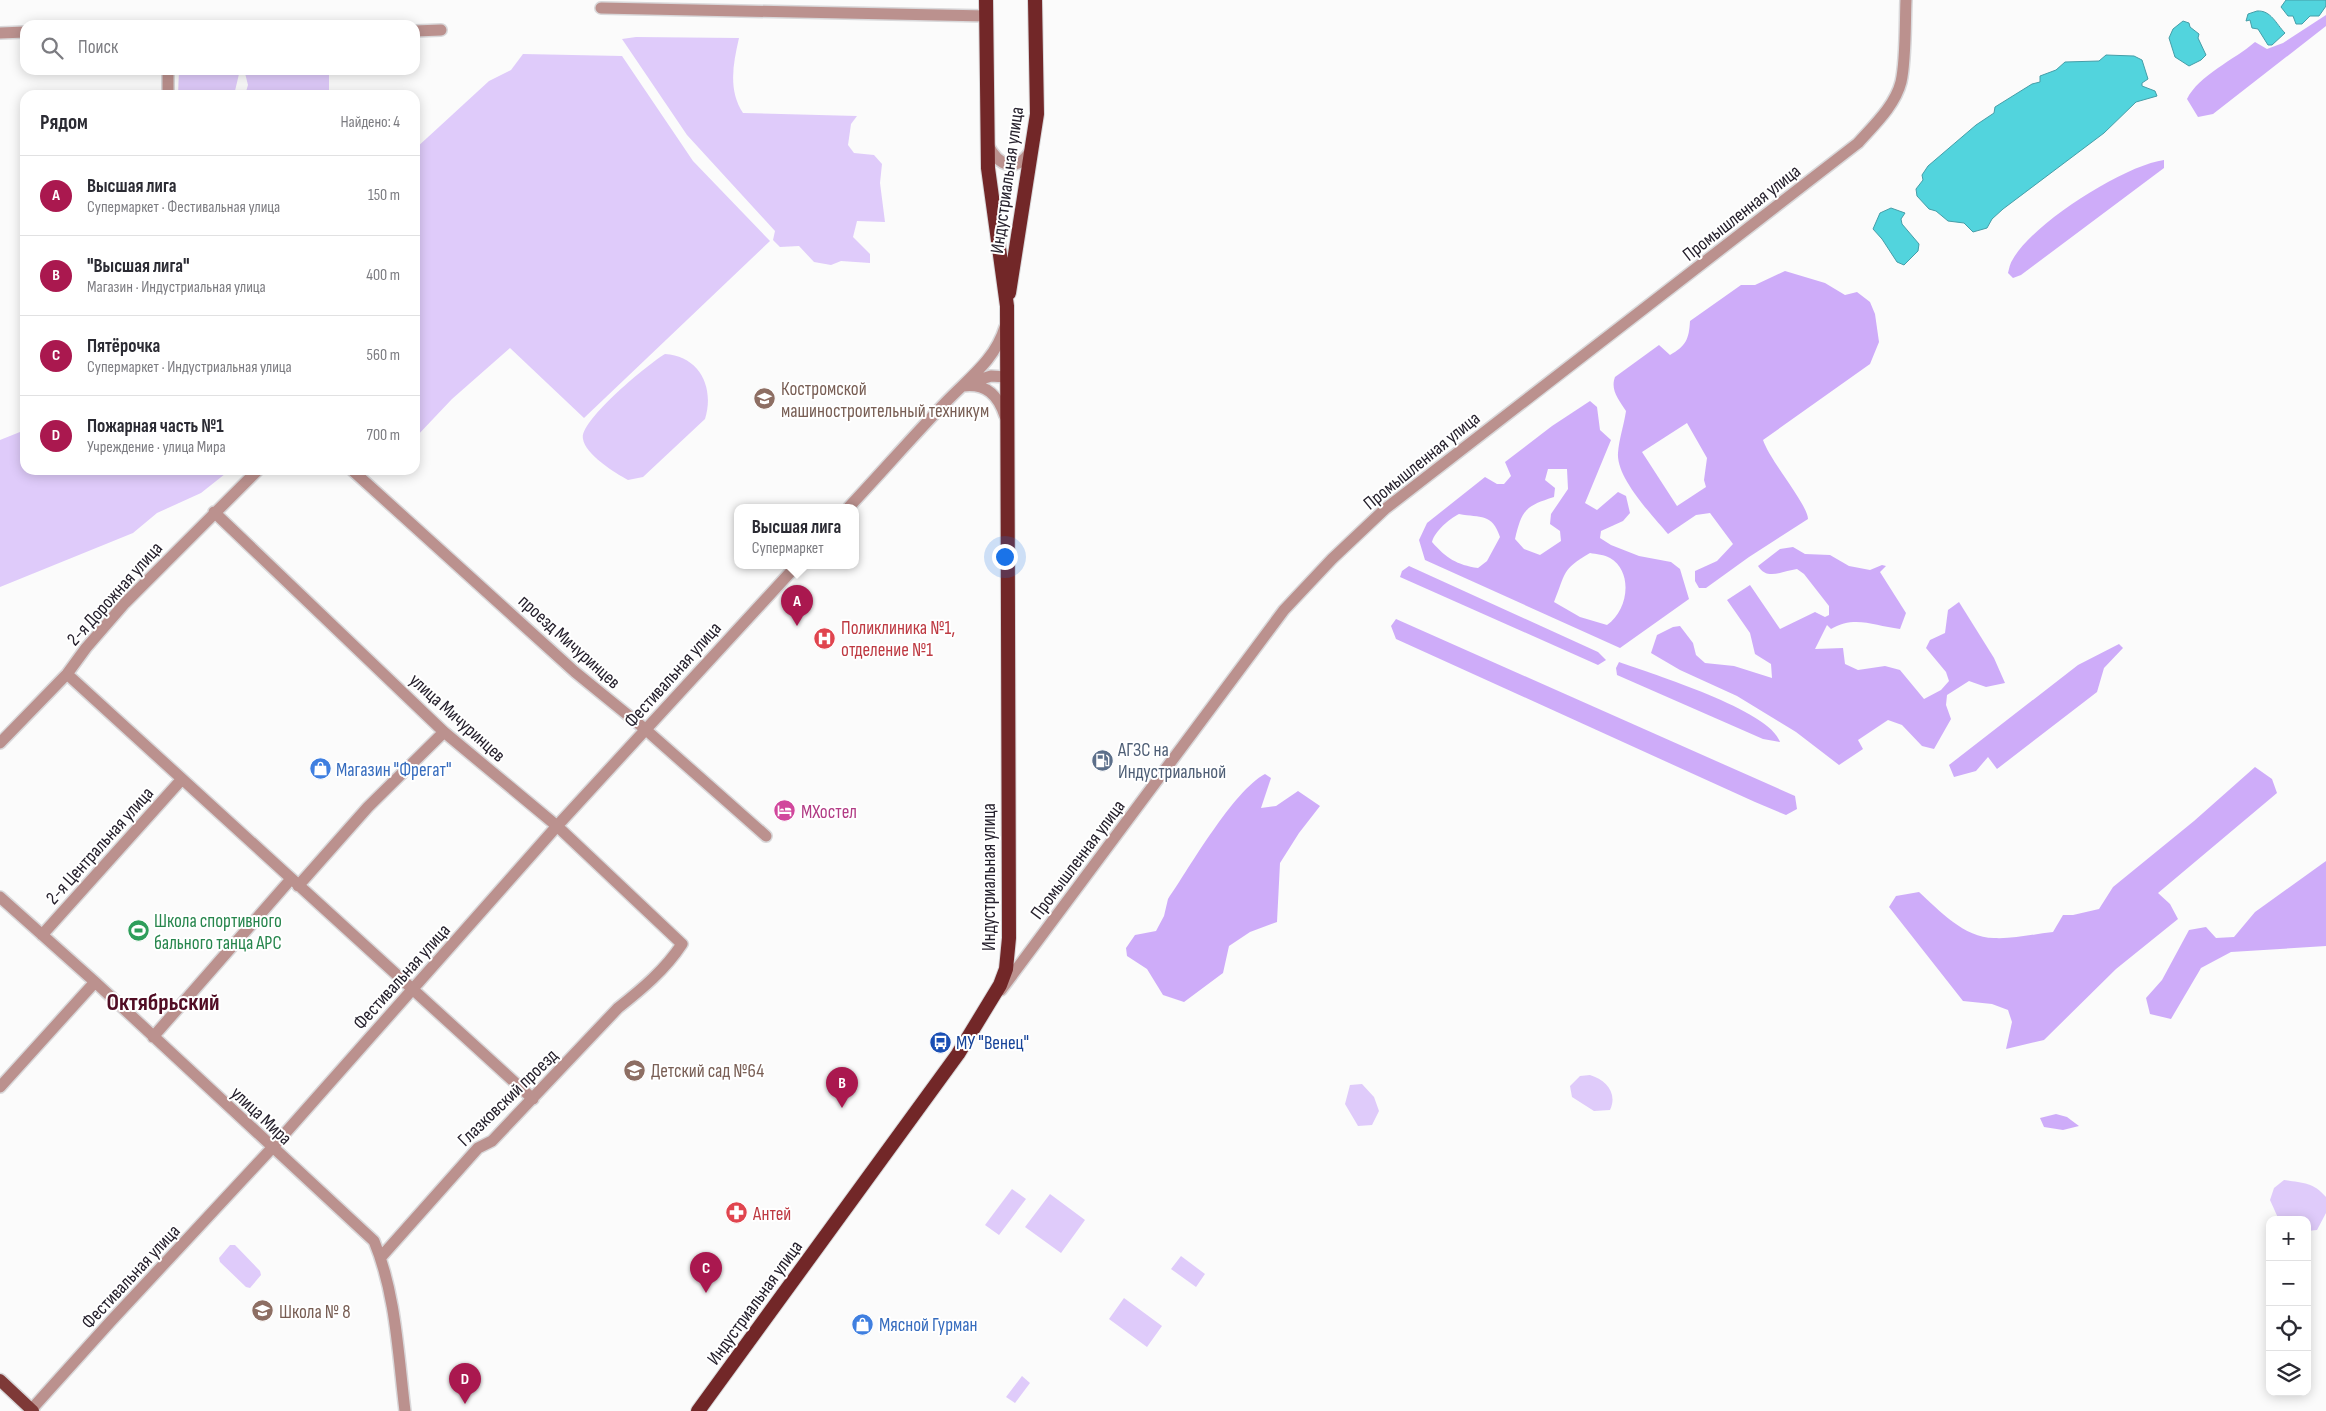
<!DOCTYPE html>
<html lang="ru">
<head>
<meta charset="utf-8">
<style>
  body { margin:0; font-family:"Sofia Sans Condensed",sans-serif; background:#f2f2f3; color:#2b2b33 }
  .controls { position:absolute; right:15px; bottom:15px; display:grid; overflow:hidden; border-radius:10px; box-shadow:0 2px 12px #0003 }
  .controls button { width:45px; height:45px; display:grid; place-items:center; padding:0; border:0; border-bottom:1px solid #e1e1e2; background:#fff; color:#2b2b33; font:25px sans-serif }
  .you { position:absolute; left:1004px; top:556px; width:18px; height:18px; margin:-12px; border:4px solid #fff; border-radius:50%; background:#1a73e8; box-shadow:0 0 0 8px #1a73e833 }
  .badge { display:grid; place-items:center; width:32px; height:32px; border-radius:50%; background:#aa184f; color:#fff; font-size:16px; font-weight:700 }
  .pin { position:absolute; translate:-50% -41px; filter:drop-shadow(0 1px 2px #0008) }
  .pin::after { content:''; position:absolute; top:26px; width:18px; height:15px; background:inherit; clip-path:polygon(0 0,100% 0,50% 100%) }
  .popup { position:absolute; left:734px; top:504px; width:125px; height:65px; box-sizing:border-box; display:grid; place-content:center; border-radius:10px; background:#fff; filter:drop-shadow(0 1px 4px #0005); font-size:16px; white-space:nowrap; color:#7c7c81 }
  .popup b { font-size:19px; color:#2b2b33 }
  .popup::after { content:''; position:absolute; left:50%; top:100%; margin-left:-10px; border:10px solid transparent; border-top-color:#fff }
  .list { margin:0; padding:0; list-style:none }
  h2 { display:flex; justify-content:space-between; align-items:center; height:65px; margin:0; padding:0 20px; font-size:21px }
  h2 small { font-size:16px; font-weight:400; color:#7c7c81 }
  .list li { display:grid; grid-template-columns:32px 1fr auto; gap:15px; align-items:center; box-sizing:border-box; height:80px; padding:0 20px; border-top:1px solid #e1e1e2 }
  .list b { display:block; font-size:19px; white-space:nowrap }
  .list p { margin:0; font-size:16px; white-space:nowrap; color:#7c7c81 }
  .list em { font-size:16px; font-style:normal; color:#7c7c81 }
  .icon { flex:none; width:28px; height:28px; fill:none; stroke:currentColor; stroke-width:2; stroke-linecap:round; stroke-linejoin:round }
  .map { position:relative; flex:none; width:2326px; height:1411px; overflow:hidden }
  .search { position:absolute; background:#fff; box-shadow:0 2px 12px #0003; left:20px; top:20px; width:400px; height:55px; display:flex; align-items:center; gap:12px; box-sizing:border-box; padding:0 18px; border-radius:15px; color:#7c7c81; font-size:19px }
  .panel { position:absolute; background:#fff; box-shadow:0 2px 12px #0003; left:20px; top:90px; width:400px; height:385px; border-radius:15px }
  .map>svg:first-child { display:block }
  .green { fill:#dfcbfa }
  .forest { fill:#ceacf9; fill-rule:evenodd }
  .water { fill:#52d4dd; stroke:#459ea8 }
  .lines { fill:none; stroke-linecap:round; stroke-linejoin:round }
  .minor-casing { stroke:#d9d8da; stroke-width:14 }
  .primary-casing { stroke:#d9d8da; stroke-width:15 }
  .trunk-casing { stroke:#d9d8da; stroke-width:16 }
  .minor { stroke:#bb918e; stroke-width:11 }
  .primary { stroke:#7e3937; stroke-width:12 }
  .trunk { stroke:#722728; stroke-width:14 }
  .labels { text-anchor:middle; stroke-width:4; stroke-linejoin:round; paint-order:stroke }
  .street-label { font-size:19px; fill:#26212d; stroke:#fff }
  .education-label { font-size:19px; fill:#785e54; stroke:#fff; text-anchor:start }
  .health-label { font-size:19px; fill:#be3a42; stroke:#fff; text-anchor:start }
  .service-label { font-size:19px; fill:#4e5e75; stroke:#fff; text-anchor:start }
  .shop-label { font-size:19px; fill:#366cbe; stroke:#fff; text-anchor:start }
  .hotel-label { font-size:19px; fill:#b23c85; stroke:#fff; text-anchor:start }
  .leisure-label { font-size:19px; fill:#27864d; stroke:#fff; text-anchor:start }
  .transit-label { font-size:19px; fill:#164399; stroke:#fff; text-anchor:start }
  .district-label { font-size:24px; font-weight:bold; fill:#510d24; stroke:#fff }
</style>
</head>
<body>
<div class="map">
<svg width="2326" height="1411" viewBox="0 0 2326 1411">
  <rect width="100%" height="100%" fill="#fbfbfb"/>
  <!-- green -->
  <path class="green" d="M636 37 739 38C733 64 728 90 743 113L857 116 851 124 848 145 854 153 874 155 882 164 880 183 885 222 857 221 853 237 870 254V263L841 261 831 265 814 262 799 246 780 247 773 240 775 231 687 135 622 39Z
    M523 54 622 56 693 161 770 241 584 418 510 348 452 399 415 438V149L489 81 511 70Z
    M179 70H329V95H245L248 85 245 73 239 74 234 95H178Z
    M665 354C699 356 715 387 705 419L643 477 628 480C615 473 585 454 583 439 579 421 648 364 665 354Z
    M25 430V470H230L201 493 157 513 133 533 0 587V440Z
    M1590 1075C1606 1080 1618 1093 1610 1110L1594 1111 1572 1097 1570 1086 1580 1076Z
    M1362 1084 1374 1097 1379 1111 1372 1125 1358 1126 1345 1104 1350 1085Z
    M2284 1180C2303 1183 2313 1182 2326 1197V1213L2317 1230 2307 1231V1220H2279L2270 1200 2274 1188Z
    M1012 1189 1026 1199 999 1235 985 1225Z
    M1050 1194 1085 1220 1061 1253 1025 1227Z
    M230 1245H235L260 1271 261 1275 250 1288 246 1287 220 1262 219 1258Z
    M1181 1256 1205 1274 1196 1287 1171 1269Z
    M1124 1298 1162 1326 1147 1347 1109 1319Z
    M1022 1376 1030 1383 1015 1403 1006 1397Z"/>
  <!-- forest -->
  <path class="forest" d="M2326 15V26L2213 114 2198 117 2187 99C2199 75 2234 60 2255 42L2267 49 2283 43Z
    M2164 160V168L2021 275 2013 278 2008 273C2009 269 2010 263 2013 259 2033 223 2125 165 2164 160Z
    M1785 271 1825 283 1845 295 1857 292 1870 302 1875 314 1879 342 1870 364 1763 440C1770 461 1808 505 1808 519L1749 557 1706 588H1699L1695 581V571L1717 561 1733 544 1710 513 1696 515 1668 534C1653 516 1616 478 1618 453 1619 439 1624 425 1626 411 1619 400 1610 390 1615 377L1659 345 1670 355C1686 346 1689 339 1690 321L1741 285H1755ZM1687 423 1707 458 1704 480 1706 487 1677 506 1642 452Z
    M1590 401 1597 407 1600 430 1611 440 1585 503 1597 510 1618 492 1626 496 1630 513 1623 521 1601 531 1600 538 1611 545 1639 556 1671 562 1680 569 1689 599 1620 648 1425 560 1419 540 1427 523 1485 477 1497 484H1504L1511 476 1505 462 1552 426ZM1548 469H1567L1568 489 1551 514 1550 524 1560 531 1561 541 1540 555 1524 549 1515 539C1522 509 1526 506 1554 497L1555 488 1545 480ZM1459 514C1481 518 1492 513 1500 537L1487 561 1478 568C1457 565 1446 558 1432 542 1435 531 1449 519 1459 514ZM1590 553C1596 554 1605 555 1610 558 1634 572 1628 611 1607 625L1580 617 1554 602C1566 573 1561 570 1590 553Z
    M1793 547 1805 554 1830 555 1849 566 1870 570 1882 565 1886 566 1880 572 1906 613 1900 629C1874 626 1855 615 1831 629L1827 625 1815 649 1843 648 1845 664 1858 670 1885 666 1900 670 1924 699 1941 690 1949 681 1946 672 1926 648 1930 640 1945 633 1948 610 1959 602 1994 658 2005 683 1986 687 1969 681 1947 695 1946 705 1951 719 1934 749 1922 746 1902 725 1888 720 1858 740 1863 749 1839 765 1796 732 1737 696 1680 670 1651 653 1657 635 1673 627 1680 626 1693 643 1696 655 1705 663 1734 666 1772 678 1771 664 1755 654 1750 633 1727 600 1750 585 1780 629 1815 612 1825 617 1829 615V606L1804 574 1797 569C1782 571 1767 581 1758 566L1780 549Z
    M1409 566 1598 652 1606 660 1598 665 1400 577 1402 571Z
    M1396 619 1795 796 1797 809 1786 815 1755 802 1396 639 1391 626Z
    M2119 644 2123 648 2104 668 2097 692 1997 769 1988 757 1976 771 1954 777 1949 765 2078 665Z
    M1619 662C1652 674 1770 710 1780 742L1763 739 1617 675 1616 668Z
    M2255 767 2272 779 2277 793 2158 893 2170 904 2178 919 2116 969 2044 1040 2006 1049 2012 1022 2008 1010 1992 1004 1963 1001 1889 907 1896 896 1919 892C1939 910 1964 938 1994 938 2013 939 2034 934 2053 932L2063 915H2073L2099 909 2113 887 2194 821Z
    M1265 774 1271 778 1261 808 1276 806 1298 791 1320 806 1299 833 1280 863 1277 922 1250 932 1229 946 1223 973 1184 1002 1163 995 1147 969 1127 956 1126 948 1135 935 1156 931 1164 916 1168 899C1190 867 1233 791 1265 774Z
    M2326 861V946L2231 952 2201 968 2171 1019 2150 1014 2146 998 2162 980 2189 930 2206 927 2216 938 2234 937 2255 912Z
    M2056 1114 2067 1117 2079 1126 2063 1130 2044 1127 2040 1118Z"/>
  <!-- water -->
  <path class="water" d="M2286 0H2326V6L2319 16H2310L2302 24H2296L2293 16H2288L2281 7Z
    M2257 11C2271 10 2276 24 2285 33L2272 45H2268L2258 29 2252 28 2250 20 2246 21 2248 14Z
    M2183 21 2189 23 2190 27 2199 34 2198 38 2206 55 2201 60 2189 66 2175 57 2169 38 2173 29Z
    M2106 55 2134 56 2142 60 2148 79 2142 83V86L2155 91 2157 96 2136 102 2104 133 2003 209 1992 219 1987 228 1973 232 1964 223 1948 221 1936 211 1929 209 1917 196 1916 189 1923 180 1922 175 1928 166 1976 125 1994 113 1995 107 2032 84 2040 82V76L2056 70 2065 62 2099 61Z
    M1891 208 1905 213 1901 219 1902 224 1919 244 1918 251 1904 265 1897 262 1882 239 1873 229 1880 213Z"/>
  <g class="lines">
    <defs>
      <path id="minor" d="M601 8 986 16
        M415 31 441 30
        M0 33 25 32
        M168 95V70
        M988 145C999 167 1017 173 1031 150
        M969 383 991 376 1006 377
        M963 386C986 383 998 395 1005 416
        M352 470 575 672 645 729 766 836
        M849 507C882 472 913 436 946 402 969 378 995 360 1005 327
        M214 512 444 732 557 826 682 944C665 970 642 989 618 1008L492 1141 478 1148 381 1257
        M67 674 533 1099
        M0 743 67 674 86 648 125 603 258 470
        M298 886 368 807 444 732
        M0 897 95 982 374 1241C396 1294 398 1354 405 1411
        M42 935 182 779
        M1001 990 1284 610 1332 559 1385 509 1858 143C1873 126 1895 106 1901 82 1906 60 1905 24 1906 0
        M153 1037 291 879
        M0 1087 95 982
        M30 1411 111 1321 272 1148 557 826 797 565"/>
      <path id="primary" d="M0 1380 33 1411"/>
      <path id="trunk" d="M1009 293 1037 114 1035 0
        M698 1411 958 1054 1000 985 1006 969 1009 938 1007 306 988 168 986 0"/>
    </defs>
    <!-- minor casing -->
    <use href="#minor" class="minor-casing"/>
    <!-- primary casing -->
    <use href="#primary" class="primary-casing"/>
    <!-- trunk casing -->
    <use href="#trunk" class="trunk-casing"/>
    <!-- minor -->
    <use href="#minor" class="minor"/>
    <!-- primary -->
    <use href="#primary" class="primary"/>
    <!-- trunk -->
    <use href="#trunk" class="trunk"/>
  </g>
  <!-- icons -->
  <defs>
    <symbol id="university-disc" viewBox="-11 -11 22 22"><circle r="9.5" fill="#8d6e63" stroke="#fff"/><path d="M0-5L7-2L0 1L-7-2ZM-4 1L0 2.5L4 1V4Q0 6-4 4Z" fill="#fff"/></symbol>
    <symbol id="hospital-disc" viewBox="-11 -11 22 22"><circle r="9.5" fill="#e0444e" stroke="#fff"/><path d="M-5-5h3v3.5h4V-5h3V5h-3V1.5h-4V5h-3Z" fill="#fff"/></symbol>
    <symbol id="fuel-disc" viewBox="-11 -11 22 22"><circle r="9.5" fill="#5c6f8a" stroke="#fff"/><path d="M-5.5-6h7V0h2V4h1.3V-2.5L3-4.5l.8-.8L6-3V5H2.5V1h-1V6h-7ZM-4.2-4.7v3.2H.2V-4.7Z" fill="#fff"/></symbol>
    <symbol id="shop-disc" viewBox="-11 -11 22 22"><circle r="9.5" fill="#3f7fe0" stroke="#fff"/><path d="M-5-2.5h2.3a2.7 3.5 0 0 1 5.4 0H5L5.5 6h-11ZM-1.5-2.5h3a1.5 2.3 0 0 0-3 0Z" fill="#fff"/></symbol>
    <symbol id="hotel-disc" viewBox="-11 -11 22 22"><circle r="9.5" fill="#d1479c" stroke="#fff"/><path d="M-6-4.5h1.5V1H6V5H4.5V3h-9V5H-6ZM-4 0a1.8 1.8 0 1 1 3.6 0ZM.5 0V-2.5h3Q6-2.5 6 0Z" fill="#fff"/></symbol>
    <symbol id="stadium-disc" viewBox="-11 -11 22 22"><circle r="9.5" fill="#2e9e5b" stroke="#fff"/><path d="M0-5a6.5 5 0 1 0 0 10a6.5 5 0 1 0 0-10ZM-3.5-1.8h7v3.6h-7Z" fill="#fff"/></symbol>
    <symbol id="bus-disc" viewBox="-11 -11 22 22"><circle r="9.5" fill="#1a4fb4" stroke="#fff"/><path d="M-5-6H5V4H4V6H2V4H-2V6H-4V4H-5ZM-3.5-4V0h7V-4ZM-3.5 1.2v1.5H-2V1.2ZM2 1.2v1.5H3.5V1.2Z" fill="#fff"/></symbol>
    <symbol id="school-disc" viewBox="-11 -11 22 22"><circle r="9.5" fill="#8d6e63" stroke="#fff"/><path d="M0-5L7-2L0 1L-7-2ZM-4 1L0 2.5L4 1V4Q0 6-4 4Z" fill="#fff"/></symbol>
    <symbol id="pharmacy-disc" viewBox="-11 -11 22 22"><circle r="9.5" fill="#e0444e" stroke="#fff"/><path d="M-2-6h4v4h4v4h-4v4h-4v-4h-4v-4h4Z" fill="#fff"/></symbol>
  </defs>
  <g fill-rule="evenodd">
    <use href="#university-disc" x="752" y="386" width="25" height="25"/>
    <use href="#hospital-disc" x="812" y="626" width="25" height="25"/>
    <use href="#fuel-disc" x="1090" y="748" width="25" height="25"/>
    <use href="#shop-disc" x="308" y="756" width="25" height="25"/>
    <use href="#hotel-disc" x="772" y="798" width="25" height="25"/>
    <use href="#stadium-disc" x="126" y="918" width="25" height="25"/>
    <use href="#bus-disc" x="928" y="1030" width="25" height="25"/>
    <use href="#school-disc" x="622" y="1058" width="25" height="25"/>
    <use href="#pharmacy-disc" x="724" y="1200" width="25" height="25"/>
    <use href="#school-disc" x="250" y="1298" width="25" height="25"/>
    <use href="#shop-disc" x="850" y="1312" width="25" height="25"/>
  </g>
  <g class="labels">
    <!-- street labels -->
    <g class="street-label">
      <text transform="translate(1006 180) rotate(-82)" y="7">Индустриальная улица</text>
      <text transform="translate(1741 212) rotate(-38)" y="7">Промышленная улица</text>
      <text transform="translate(1421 460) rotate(-39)" y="7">Промышленная улица</text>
      <text transform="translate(114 593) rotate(-48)" y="7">2-я Дорожная улица</text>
      <text transform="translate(570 641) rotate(42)" y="7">проезд Мичуринцев</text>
      <text transform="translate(672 674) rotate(-48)" y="7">Фестивальная улица</text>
      <text transform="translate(458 717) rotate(42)" y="7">улица Мичуринцев</text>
      <text transform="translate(99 845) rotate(-48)" y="7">2-я Центральная улица</text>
      <text transform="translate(1077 859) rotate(-53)" y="7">Промышленная улица</text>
      <text transform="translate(988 877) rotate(-90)" y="7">Индустриальная улица</text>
      <text transform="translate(401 976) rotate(-48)" y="7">Фестивальная улица</text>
      <text transform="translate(507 1097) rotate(-44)" y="7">Глазковский проезд</text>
      <text transform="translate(262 1115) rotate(43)" y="7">улица Мира</text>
      <text transform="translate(130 1276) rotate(-47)" y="7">Фестивальная улица</text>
      <text transform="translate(754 1302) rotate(-54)" y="7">Индустриальная улица</text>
    </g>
    <!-- education labels -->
    <g class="education-label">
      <text x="781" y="395">Костромской<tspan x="781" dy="22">машиностроительный техникум</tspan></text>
      <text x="651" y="1077">Детский сад №64</text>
      <text x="279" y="1318">Школа № 8</text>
    </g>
    <!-- health labels -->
    <g class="health-label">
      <text x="841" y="634">Поликлиника №1,<tspan x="841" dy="22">отделение №1</tspan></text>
      <text x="753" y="1220">Антей</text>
    </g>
    <!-- service labels -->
    <g class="service-label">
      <text x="1118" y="756">АГЗС на<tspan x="1118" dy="22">Индустриальной</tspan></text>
    </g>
    <!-- shop labels -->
    <g class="shop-label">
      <text x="336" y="776">Магазин "Фрегат"</text>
      <text x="879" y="1331">Мясной Гурман</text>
    </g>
    <!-- hotel labels -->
    <g class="hotel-label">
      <text x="801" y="818">МХостел</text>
    </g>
    <!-- leisure labels -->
    <g class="leisure-label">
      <text x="154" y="927">Школа спортивного<tspan x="154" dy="22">бального танца АРС</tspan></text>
    </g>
    <!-- transit labels -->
    <g class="transit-label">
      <text x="956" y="1049">МУ "Венец"</text>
    </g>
    <!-- district labels -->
    <g class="district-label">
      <text x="163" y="1010">Октябрьский</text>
    </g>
  </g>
</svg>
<div class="controls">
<button>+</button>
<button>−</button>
<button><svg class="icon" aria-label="locate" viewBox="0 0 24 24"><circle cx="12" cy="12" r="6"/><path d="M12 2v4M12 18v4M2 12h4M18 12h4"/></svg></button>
<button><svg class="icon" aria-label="layers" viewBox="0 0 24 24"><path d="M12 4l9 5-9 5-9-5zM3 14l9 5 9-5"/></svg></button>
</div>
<div class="you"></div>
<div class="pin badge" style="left:797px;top:626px">A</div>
<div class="popup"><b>Высшая лига</b>Супермаркет</div>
<div class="pin badge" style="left:842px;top:1108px">B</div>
<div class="pin badge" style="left:706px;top:1293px">C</div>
<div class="pin badge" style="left:465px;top:1404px">D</div>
<div class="search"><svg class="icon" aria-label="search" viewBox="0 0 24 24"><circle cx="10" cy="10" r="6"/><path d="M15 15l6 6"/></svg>Поиск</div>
<section class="panel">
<h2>Рядом<small>Найдено: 4</small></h2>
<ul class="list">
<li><span class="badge">A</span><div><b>Высшая лига</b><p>Супермаркет · Фестивальная улица</p></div><em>150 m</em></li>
<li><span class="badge">B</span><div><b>&quot;Высшая лига&quot;</b><p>Магазин · Индустриальная улица</p></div><em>400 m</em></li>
<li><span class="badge">C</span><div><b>Пятёрочка</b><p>Супермаркет · Индустриальная улица</p></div><em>560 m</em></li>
<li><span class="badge">D</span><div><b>Пожарная часть №1</b><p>Учреждение · улица Мира</p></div><em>700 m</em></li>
</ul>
</section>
</div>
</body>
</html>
